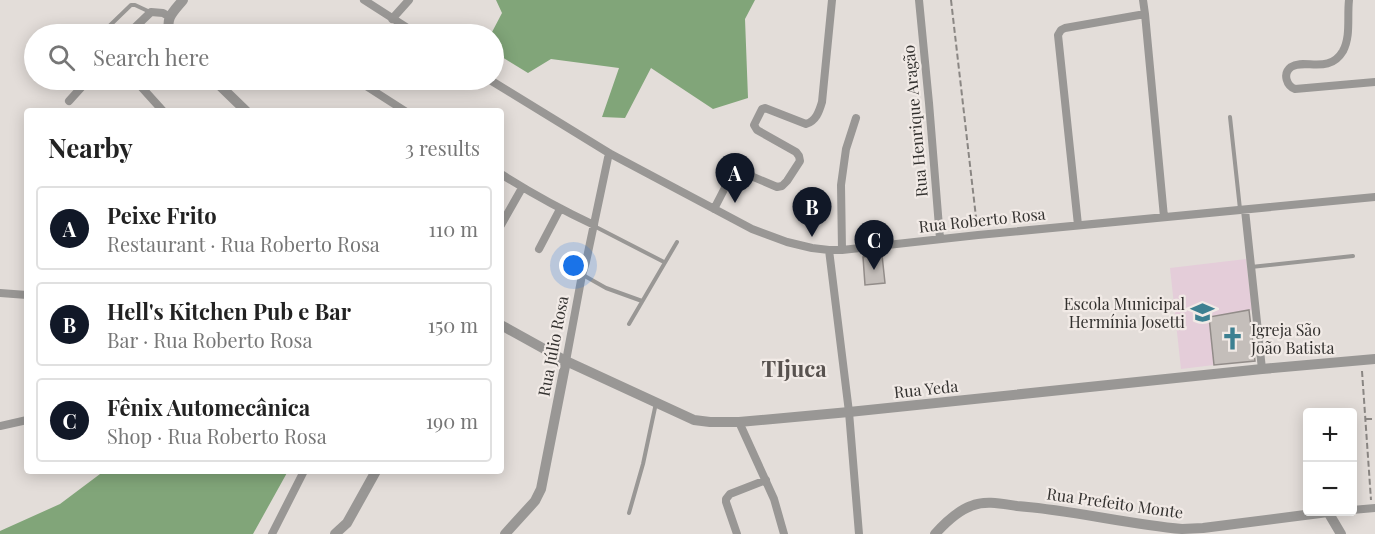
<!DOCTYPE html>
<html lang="en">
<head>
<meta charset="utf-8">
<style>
  body { margin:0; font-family:"Playfair Display",serif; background:#f6f6f6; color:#222 }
  .controls { position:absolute; right:18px; bottom:18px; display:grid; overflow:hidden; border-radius:6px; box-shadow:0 3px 15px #0003 }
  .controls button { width:54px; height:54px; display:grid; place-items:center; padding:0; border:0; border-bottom:2px solid #e0e0e0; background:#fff; color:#222; font:30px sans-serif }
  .you { position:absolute; left:574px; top:266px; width:21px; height:21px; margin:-15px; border:4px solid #fff; border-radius:50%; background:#1a73e8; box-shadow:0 0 0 9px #1a73e833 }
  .badge { display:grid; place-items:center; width:39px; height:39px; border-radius:50%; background:#111827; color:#fff; font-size:20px; font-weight:700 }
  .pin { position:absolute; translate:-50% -50px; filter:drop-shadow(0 2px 3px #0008) }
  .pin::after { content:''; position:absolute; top:32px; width:21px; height:18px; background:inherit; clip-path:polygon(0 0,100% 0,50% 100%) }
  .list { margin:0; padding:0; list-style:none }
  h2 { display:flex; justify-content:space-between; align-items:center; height:78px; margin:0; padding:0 24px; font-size:26px }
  h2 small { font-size:20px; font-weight:400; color:#767676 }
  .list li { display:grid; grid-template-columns:39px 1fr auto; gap:18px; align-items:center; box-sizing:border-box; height:84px; margin:0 12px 12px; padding:0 12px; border:2px solid #e0e0e0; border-radius:6px }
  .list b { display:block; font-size:22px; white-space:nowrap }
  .list p { margin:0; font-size:20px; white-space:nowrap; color:#767676 }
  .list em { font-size:20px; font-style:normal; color:#767676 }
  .icon { flex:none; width:33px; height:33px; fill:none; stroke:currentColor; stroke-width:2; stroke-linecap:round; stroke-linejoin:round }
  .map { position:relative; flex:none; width:1375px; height:534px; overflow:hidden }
  .search { position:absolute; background:#fff; box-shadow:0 3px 15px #0003; left:24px; top:24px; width:480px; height:66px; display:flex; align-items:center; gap:15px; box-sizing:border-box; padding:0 21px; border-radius:33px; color:#767676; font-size:22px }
  .panel { position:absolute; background:#fff; box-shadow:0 3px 15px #0003; left:24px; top:108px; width:480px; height:366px; border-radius:6px }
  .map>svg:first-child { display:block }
  .education { fill:#e4cdd9 }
  .forest { fill:#81a579 }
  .building { fill:#c4beba; stroke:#928c89; stroke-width:1.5 }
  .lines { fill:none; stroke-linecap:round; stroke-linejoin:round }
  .path { stroke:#8a8683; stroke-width:2; stroke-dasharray:6 3; stroke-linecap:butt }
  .service { stroke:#999795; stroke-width:4 }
  .minor { stroke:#999795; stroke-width:8 }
  .tertiary { stroke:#999795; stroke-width:10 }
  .labels { text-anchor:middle; stroke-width:4.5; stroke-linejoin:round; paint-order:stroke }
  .street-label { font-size:16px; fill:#33312f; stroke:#f1eae6 }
  .poi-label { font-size:16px; fill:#33312f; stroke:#f1eae6; text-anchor:end }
  .district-label { font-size:22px; font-weight:bold; fill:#58524f; stroke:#f1eae6 }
</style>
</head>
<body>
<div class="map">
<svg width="1375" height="534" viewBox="0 0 1375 534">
  <rect width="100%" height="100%" fill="#e3ddd9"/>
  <!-- education -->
  <path class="education" d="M1246 259 1252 310 1209 317 1214 365 1181 369 1170 268Z"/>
  <!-- forest -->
  <path class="forest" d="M496 0H755L745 19 748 98 713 109 651 68 625 118 602 117 619 68 551 59 528 73 494 52V34H491L502 13Z
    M104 471H288L253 534H0V531L60 504Z"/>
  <!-- building -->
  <path class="building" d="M882 255 885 283 865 285 863 257Z
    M1249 310 1255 361 1214 365 1209 317Z"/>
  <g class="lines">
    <!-- path -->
    <path class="path" d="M951 0 977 226
      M1362 371 1371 500
      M1366 419H1375"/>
    <!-- service -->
    <path class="service" d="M101 34 131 5H135L150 12
      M1230 117 1240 209
      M594 226 664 262
      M1251 267 1353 256
      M583 275 606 288 642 301
      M629 324 677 242
      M629 513 643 464 656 403"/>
    <!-- minor -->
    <path class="minor" d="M364 0 417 34
      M919 0 929 103 940 239
      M1349 0C1347 17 1351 36 1343 51 1329 75 1304 58 1291 67 1282 74 1287 86 1295 89L1375 82
      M1145 14 1164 217
      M392 19 409 0
      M128 34 151 12 163 13 170 17
      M135 80 163 111
      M490 80 609 153 752 229 787 242 812 248 829 250H842L978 235 1375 197
      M366 86 405 111
      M69 101 88 80
      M501 174C531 193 562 210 594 225
      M714 209 730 178 737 170 777 187 782 186 787 181 800 161 799 156 796 152 757 130 754 125 762 109 765 108 806 124C816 121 819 112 822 102L832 0
      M1245 210 1262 369
      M501 225 522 188
      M1078 225 1058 35 1061 30 1065 28 1145 14 1143 0
      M539 249 560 209
      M829 250 849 412 859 534
      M842 250 841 185 846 149 856 118
      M0 293 27 295
      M566 361 582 275 586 262 609 153
      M739 422 774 499 784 534
      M0 426 27 420
      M1352 510 1375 508
      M272 534 304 471
      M737 534 726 502V499L730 494 766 480"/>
    <!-- tertiary -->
    <path class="tertiary" d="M171 34C164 19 173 12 183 0
      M214 80 246 111
      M501 325 566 361 694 420 710 422H739L849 412 1262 369 1375 359
      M335 534 347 523 376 471
      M505 534 535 501 541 489 566 361
      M935 534C945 523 957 511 971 506 985 500 1003 504 1017 506 1072 510 1126 524 1182 529L1203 528 1328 512 1341 534"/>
  </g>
  <!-- icons -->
  <defs>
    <symbol id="school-bare" viewBox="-9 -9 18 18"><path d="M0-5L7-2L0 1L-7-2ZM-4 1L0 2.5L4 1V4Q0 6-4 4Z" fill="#3d8091" stroke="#f1eae6" stroke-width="2.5" paint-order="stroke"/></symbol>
    <symbol id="church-bare" viewBox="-9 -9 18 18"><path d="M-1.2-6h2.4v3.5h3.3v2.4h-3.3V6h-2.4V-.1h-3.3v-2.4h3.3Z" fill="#3d8091" stroke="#f1eae6" stroke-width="2.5" paint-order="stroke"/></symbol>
  </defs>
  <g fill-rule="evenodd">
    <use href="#school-bare" x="1186" y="296" width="33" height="33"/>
    <use href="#church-bare" x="1216" y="322" width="33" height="33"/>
  </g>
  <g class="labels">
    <!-- street labels -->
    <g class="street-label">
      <text transform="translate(915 121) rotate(-95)" y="6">Rua Henrique Aragão</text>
      <text transform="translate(982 220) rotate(-6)" y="6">Rua Roberto Rosa</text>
      <text transform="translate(553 346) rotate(-79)" y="6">Rua Júlio Rosa</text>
      <text transform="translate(926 389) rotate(-6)" y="6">Rua Yeda</text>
      <text transform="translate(1115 503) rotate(8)" y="6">Rua Prefeito Monte</text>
    </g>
    <!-- poi labels -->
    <g class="poi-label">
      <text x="1185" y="310">Escola Municipal<tspan x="1185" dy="18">Hermínia Josetti</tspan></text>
      <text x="1251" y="336" text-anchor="start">Igreja São<tspan x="1251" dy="18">João Batista</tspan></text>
    </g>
    <!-- district labels -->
    <g class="district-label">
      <text x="794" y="377">TIjuca</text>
    </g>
  </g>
</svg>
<div class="controls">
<button>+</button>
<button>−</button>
</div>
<div class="you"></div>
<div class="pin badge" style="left:735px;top:203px">A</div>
<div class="pin badge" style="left:812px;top:237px">B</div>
<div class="pin badge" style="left:874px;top:270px">C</div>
<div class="search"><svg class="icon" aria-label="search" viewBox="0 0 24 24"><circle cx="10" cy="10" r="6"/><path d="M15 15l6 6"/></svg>Search here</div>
<section class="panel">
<h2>Nearby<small>3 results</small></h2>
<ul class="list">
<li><span class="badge">A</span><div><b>Peixe Frito</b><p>Restaurant · Rua Roberto Rosa</p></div><em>110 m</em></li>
<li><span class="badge">B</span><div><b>Hell's Kitchen Pub e Bar</b><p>Bar · Rua Roberto Rosa</p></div><em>150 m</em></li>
<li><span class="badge">C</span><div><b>Fênix Automecânica</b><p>Shop · Rua Roberto Rosa</p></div><em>190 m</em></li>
</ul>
</section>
</div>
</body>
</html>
